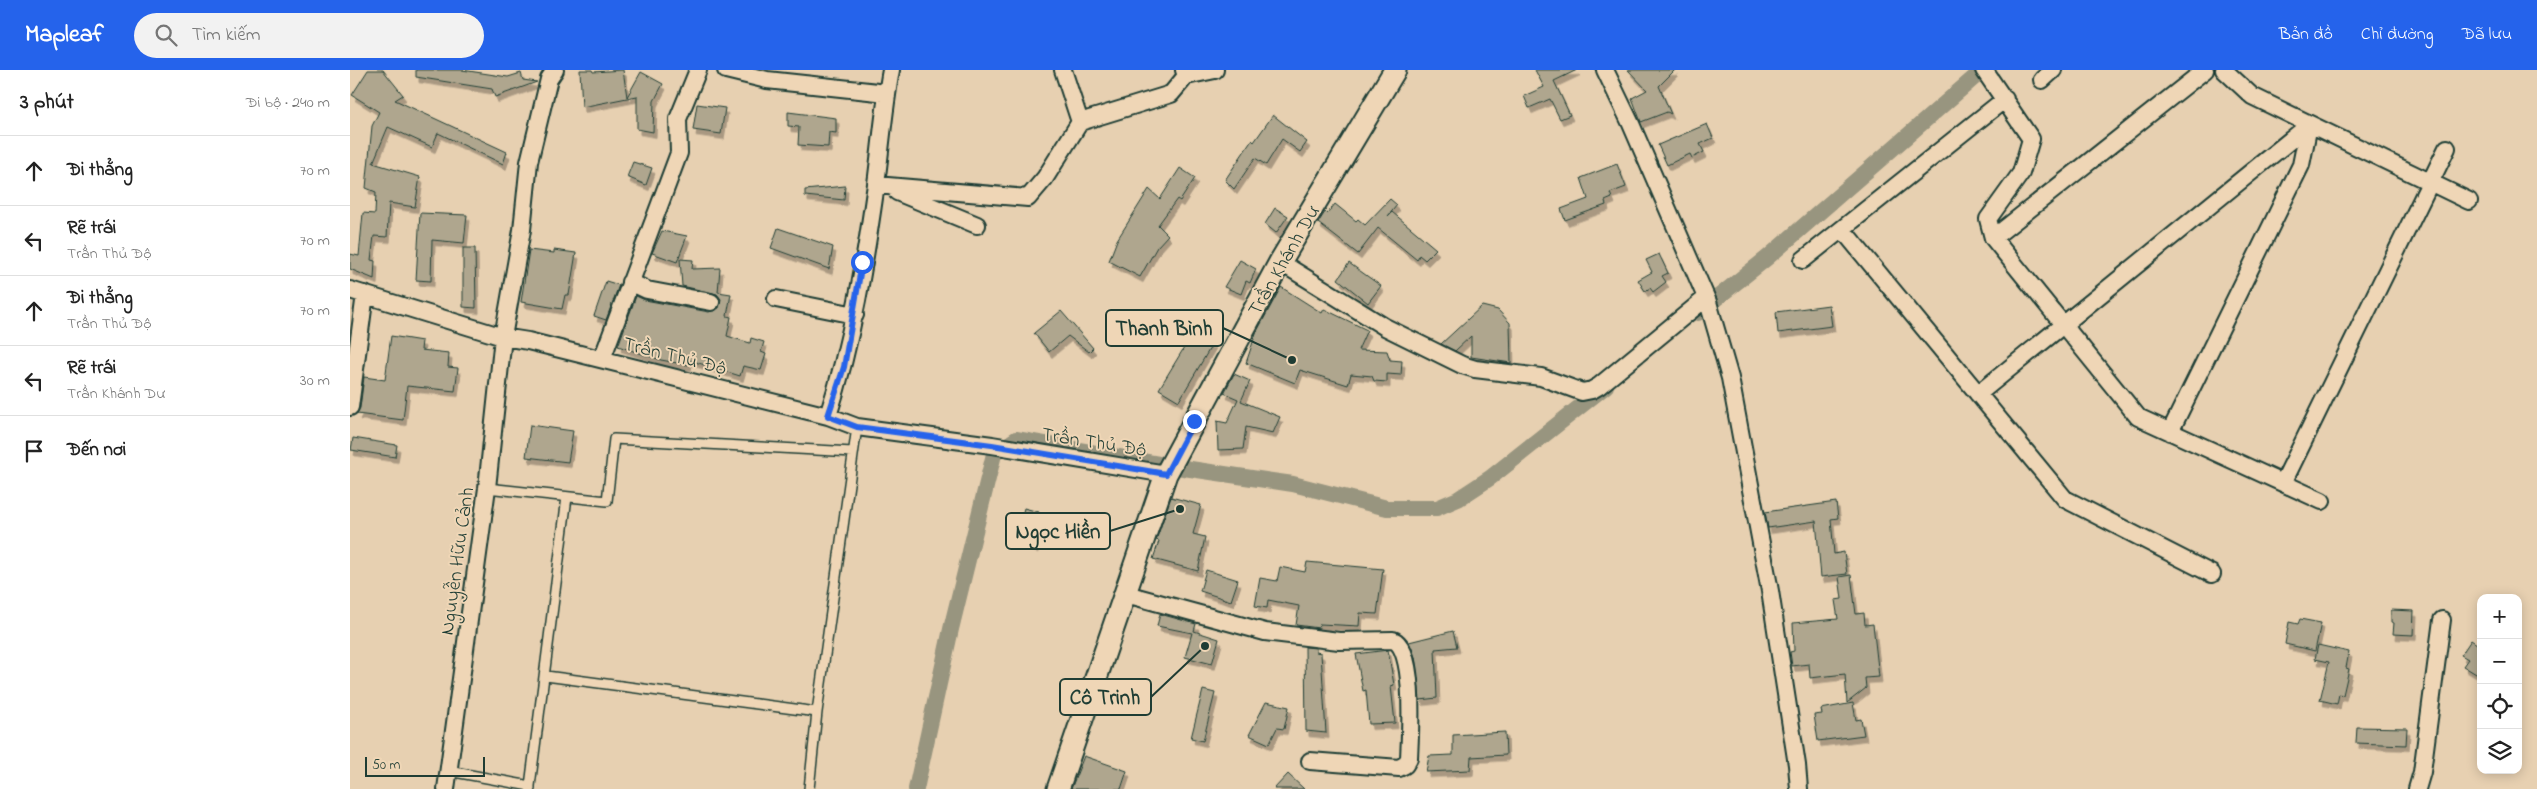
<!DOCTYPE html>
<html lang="vi">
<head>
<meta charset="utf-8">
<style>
  body { margin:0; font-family:"Indie Flower",sans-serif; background:#f2f2f2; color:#222 }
  .controls { position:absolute; right:15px; bottom:15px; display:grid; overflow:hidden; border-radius:10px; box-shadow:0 2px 12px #0003 }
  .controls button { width:45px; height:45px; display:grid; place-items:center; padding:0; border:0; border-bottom:1px solid #e0e0e0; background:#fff; color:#222; font:25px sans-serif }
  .scale { position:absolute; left:15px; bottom:12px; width:120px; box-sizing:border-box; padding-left:5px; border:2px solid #1f3d34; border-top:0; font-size:14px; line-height:18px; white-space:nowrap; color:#1f3d34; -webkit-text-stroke:4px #efd6b6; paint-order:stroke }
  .stop { position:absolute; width:15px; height:15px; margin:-11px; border:4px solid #2563eb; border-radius:50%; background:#fff }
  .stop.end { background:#2563eb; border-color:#fff; box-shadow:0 1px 5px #0008 }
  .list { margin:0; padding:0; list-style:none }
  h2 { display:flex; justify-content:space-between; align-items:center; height:65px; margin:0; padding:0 20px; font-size:21px }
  h2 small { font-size:16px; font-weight:400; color:#767676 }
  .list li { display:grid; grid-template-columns:32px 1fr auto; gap:15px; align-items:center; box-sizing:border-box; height:70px; padding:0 20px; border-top:1px solid #e0e0e0 }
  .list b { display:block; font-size:19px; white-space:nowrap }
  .list p { margin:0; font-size:16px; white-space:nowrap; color:#767676 }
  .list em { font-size:16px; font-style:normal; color:#767676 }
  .icon { flex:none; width:28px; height:28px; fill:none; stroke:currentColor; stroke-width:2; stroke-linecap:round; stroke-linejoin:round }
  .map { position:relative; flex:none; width:2187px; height:719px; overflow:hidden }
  header { display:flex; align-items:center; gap:30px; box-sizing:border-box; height:70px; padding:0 25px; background:#2563eb; color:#fff }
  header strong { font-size:24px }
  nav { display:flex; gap:28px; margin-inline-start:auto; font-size:18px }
  .search { width:350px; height:45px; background:#f2f2f2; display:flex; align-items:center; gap:12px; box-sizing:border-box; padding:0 18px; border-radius:28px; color:#767676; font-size:19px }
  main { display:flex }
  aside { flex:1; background:#fff }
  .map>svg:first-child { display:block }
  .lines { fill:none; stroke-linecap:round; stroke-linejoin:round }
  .canal { stroke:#98957f; stroke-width:16 }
  .building { fill:#afa68e; stroke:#1f3d34; filter:url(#shadow) }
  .service-casing { stroke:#1f3d34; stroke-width:12 }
  .minor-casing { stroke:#1f3d34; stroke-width:20 }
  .tertiary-casing { stroke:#1f3d34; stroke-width:25 }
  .service { stroke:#efd6b6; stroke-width:9 }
  .minor { stroke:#efd6b6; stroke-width:16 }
  .tertiary { stroke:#efd6b6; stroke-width:21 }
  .route { stroke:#2563eb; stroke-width:6 }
  .labels { text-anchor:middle; stroke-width:4; stroke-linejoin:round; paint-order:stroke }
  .street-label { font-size:20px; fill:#1f3d34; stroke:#efd6b6 }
  .leader { fill:none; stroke:#1f3d34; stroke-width:2 }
  .callout-dot { fill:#1f3d34; stroke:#efd6b6; stroke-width:2 }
  .callout { fill:#efd6b6; stroke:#1f3d34; stroke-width:2 }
  .callout-label { font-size:21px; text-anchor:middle; font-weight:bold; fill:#1f3d34 }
</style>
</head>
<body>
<header>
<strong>Mapleaf</strong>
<div class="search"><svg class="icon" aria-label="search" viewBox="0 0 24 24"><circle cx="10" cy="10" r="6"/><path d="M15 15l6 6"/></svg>Tìm kiếm</div>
<nav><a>Bản đồ</a><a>Chỉ đường</a><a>Đã lưu</a></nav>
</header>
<main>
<aside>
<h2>3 phút<small>Đi bộ · 240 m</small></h2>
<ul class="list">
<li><svg class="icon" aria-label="ahead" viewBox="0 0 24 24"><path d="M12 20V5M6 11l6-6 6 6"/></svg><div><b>Đi thẳng</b></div><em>70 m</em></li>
<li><svg class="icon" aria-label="left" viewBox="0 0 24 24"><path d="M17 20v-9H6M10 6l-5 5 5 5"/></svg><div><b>Rẽ trái</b><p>Trần Thủ Độ</p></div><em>70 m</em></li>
<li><svg class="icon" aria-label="ahead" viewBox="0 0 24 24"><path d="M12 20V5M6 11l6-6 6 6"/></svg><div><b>Đi thẳng</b><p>Trần Thủ Độ</p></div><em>70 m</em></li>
<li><svg class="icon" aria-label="left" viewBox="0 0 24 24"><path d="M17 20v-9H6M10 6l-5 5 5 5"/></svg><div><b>Rẽ trái</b><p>Trần Khánh Dư</p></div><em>30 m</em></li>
<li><svg class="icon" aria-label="arrive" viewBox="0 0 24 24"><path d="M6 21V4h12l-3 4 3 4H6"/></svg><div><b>Đến nơi</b></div></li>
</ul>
</aside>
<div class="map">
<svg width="2187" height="719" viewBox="0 0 2187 719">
  <defs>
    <filter id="shadow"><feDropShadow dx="3" dy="5.5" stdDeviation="0" flood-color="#0004"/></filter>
  </defs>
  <rect width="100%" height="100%" fill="#e7d0b1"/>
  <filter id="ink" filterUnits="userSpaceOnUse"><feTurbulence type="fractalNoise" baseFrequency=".02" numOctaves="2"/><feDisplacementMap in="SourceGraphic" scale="10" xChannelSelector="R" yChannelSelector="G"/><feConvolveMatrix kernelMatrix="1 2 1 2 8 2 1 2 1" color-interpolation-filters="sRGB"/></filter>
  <g filter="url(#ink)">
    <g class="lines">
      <!-- canal -->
      <path class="canal" d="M1348 243 1417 188 1633 0
        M566 719 601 559 644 384 666 369 820 396 943 414 1037 438H1087L1108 429 1140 408 1256 316"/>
    </g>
    <!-- building -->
    <path class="building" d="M18 0H33L53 25 45 30 157 82 153 94 88 63 82 77 38 57 23 93 70 107 65 137 39 133 37 167 24 166 21 190 25 191 24 209 0 199V184L9 186 13 143 25 144 26 122 16 118 22 56 29 42 2 25Z
      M66 0H112L158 7 171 3 173 10 187 12 145 27 142 19 66 7Z
      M230 0H242L243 2 273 0 277 27 291 2 313 14 304 31 303 62 287 59V26L232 37Z
      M1185 0H1227L1204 11 1220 45 1210 49 1200 29 1179 38 1174 26 1194 17Z
      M1278 0H1325L1309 16 1321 44 1317 42 1291 52 1282 28 1297 20Z
      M347 34 375 38 371 64 343 60Z
      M438 42 486 48V63L479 62 478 77 448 75 449 57 438 56Z
      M923 45 957 72 950 82 932 69 916 95 905 88 884 119 875 110 902 70 904 72Z
      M1357 54 1363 68 1350 74 1354 82 1342 88 1340 84 1317 95 1308 75Z
      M283 92 302 98 296 115 277 107Z
      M1267 94 1276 117 1260 123 1262 128 1255 131 1256 135 1215 150 1211 139 1238 129 1231 108Z
      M830 98 845 108 830 131 827 129 808 155 818 165 807 177 790 207 759 191 767 170 799 119 810 129Z
      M495 116 494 130 455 126V120Z
      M1040 129 1047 135 1038 146 1042 142 1086 179 1075 190 1069 185 1067 190 1028 158 1008 184 968 153 975 142 977 144 985 134 1006 151 1008 149 1015 155Z
      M925 138 938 146 926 163 915 154Z
      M70 143 117 145 114 173 82 170 81 211 66 210Z
      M428 158 483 177 479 199 421 178Z
      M312 161 337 166 327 192 302 183Z
      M113 178H125L126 238 113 237Z
      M179 180 204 183V180L226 183 219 225H215L212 239 171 232Z
      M1309 184 1318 203 1312 206 1316 212 1303 222 1300 218 1295 221 1288 210 1302 202 1296 190Z
      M330 189 343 190 342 199 370 198 368 222 381 224 377 246 381 247 377 266 400 273 401 268 414 272 411 282 416 284 411 300 393 296 390 306 339 290 338 295 311 290 268 276 286 226 295 230 359 242 369 238 371 229 367 224 332 216Z
      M890 190 906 199 900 213 896 211 891 224 874 217Z
      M999 193 1031 216 1018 233 988 209Z
      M256 211 269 215 256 250 244 246Z
      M931 217 972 243 974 239 1017 260 1008 280 1037 281 1040 290 1052 291 1051 305 1037 304V312L1024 311 1022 306 1001 304 998 315 950 300 945 313 896 293 906 263Z
      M1479 235 1482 256 1428 263 1426 242Z
      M1132 236 1148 240 1160 253 1161 293 1121 287V266L1105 281 1091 274Z
      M711 241 743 278 739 282 718 266 699 282 684 263Z
      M41 266 72 271 71 280 99 283 98 297 108 298 105 321 57 316 53 350 7 344 10 338 14 307 35 310Z
      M840 268 863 273 829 331 809 319Z
      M884 304 900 311 891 331 930 347 923 363 896 357 893 379 868 380 867 351 877 353 888 329 874 323Z
      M180 355 223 361 218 392 176 387Z
      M3 368 47 375 45 387 1 380Z
      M821 427 851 435 843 464 855 467 848 501 803 489 809 471 806 470Z
      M1486 432 1488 448 1481 449 1484 484 1494 482 1497 504 1471 507 1466 451 1418 458 1415 442Z
      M674 438 689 442 687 448 692 449 685 477 665 472Z
      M957 492 1033 499 1027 544 1010 543 1009 556 970 554 969 558 946 555 949 536 918 530 917 538 905 536 910 508 927 511 930 497 955 502Z
      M856 500 888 510 881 531 850 521Z
      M1501 505 1506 544 1514 543 1515 555 1523 554 1529 607 1515 608 1516 618 1497 633 1495 604 1460 608 1459 594 1442 596 1440 582 1444 581 1443 553 1488 549 1485 530 1492 529 1489 507Z
      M2041 540 2064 541 2063 565 2043 564 2044 553 2041 552Z
      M810 544 846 554 844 561 869 569 862 594 835 587 842 563 807 556Z
      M1950 549 1971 553 1965 581 1935 574 1939 552 1948 554Z
      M1103 561 1107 577 1085 579 1087 628 1070 630 1065 587 1059 572Z
      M2131 567V607L2113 596 2118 589 2111 585 2121 570 2127 574Z
      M1968 575 1999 582 1996 598 1999 599 1993 625 1989 624 1987 634 1970 630 1979 592 1965 589Z
      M955 577 966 578V582L971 583 976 663 956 661Z
      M1038 580 1044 615 1041 616 1045 653 1019 654 1016 620 1013 621 1006 584Z
      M853 620 865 623 853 671 841 668Z
      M916 632 939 637 934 659 927 658 919 674 899 665Z
      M1503 633 1506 650 1511 649 1514 665 1468 671 1464 645 1472 644 1471 639Z
      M2007 657 2057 658 2056 675 2006 673Z
      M1155 662 1156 685 1121 687 1120 700 1076 702 1079 686 1103 685V665Z
      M734 686 777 701 771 719H721Z
      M938 704 954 719H924Z"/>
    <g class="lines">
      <defs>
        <path id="service" d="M137 418 257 431 264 369 503 382
          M196 606 467 642
          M99 701 180 716V719
          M180 716 217 427
          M459 719 467 642 507 357"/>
        <path id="minor" d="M376 0 417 10 537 23
          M713 0 730 52 821 24 836 6 834 0
          M1255 0 1281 54 1358 232 1380 308 1420 521 1447 695 1449 719
          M1634 0 1681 69 1671 103 1638 149 1643 168 1788 347 1972 431
          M1874 0 1902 26 2119 131
          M836 6 865 0
          M1692 10 1703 0
          M526 115 678 128 695 108 730 52
          M547 122 627 155
          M1492 159 1715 429 1862 504
          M1643 168 1855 0
          M1453 190 1655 29
          M930 192 1035 257 1112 295 1125 299 1191 307 1232 322 1242 320 1249 316 1356 228
          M280 212 297 220 361 232
          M0 220 153 267 178 271 478 346 507 357 642 375 816 404
          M426 229 505 245
          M252 289 329 83 328 49 348 0
          M1628 324 1959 55
          M0 337 15 224
          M478 346C502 271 515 192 526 114 531 76 534 38 541 0
          M1820 362 1951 95 1959 55
          M1933 413 2097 78
          M776 524 915 562 989 571 1043 570C1066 578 1060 666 1059 688L1055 695 1049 698 960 691
          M96 719 137 418 153 267 172 160 179 92 199 9 205 0
          M2067 719 2072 702 2092 550"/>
        <path id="tertiary" d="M708 719 816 404 930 192 1045 0"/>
      </defs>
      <!-- service casing -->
      <use href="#service" class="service-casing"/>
      <!-- minor casing -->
      <use href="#minor" class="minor-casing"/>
      <!-- tertiary casing -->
      <use href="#tertiary" class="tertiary-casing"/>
      <!-- service -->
      <use href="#service" class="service"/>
      <!-- minor -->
      <use href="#minor" class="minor"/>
      <!-- tertiary -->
      <use href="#tertiary" class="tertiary"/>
    </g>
  </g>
  <g class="lines" filter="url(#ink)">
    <!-- route -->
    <path class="route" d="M512 192 494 297 478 346 507 357 642 375 816 404 844 351"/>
  </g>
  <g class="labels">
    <!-- street labels -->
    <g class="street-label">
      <text transform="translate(933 190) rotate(-60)" y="7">Trần Khánh Dư</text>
      <text transform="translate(325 285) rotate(14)" y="7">Trần Thủ Độ</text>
      <text transform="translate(744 371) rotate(9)" y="7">Trần Thủ Độ</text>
      <text transform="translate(106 491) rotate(-82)" y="7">Nguyễn Hữu Cảnh</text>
    </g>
  </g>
  <!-- callouts -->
  <path class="leader" d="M942 290L873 258M830 439L760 461M855 576L801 627"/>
  <g class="callout-dot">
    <circle cx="942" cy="290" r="5"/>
    <circle cx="830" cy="439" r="5"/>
    <circle cx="855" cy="576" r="5"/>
  </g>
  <g class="callout">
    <rect x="756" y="240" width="117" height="36" rx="5"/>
    <rect x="656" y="443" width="104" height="36" rx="5"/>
    <rect x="710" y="609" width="91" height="36" rx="5"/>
  </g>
  <g class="callout-label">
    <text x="814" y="265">Thanh Bình</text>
    <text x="708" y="468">Ngọc Hiền</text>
    <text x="755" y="634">Cô Trinh</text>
  </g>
</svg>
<div class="controls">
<button>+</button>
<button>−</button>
<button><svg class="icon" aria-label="locate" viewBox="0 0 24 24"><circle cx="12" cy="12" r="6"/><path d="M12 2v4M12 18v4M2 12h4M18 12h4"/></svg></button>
<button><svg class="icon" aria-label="layers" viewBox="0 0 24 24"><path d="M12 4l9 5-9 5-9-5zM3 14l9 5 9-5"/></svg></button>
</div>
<div class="scale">50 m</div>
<div class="stop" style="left:512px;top:192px"></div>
<div class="stop end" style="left:844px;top:351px"></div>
</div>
</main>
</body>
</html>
